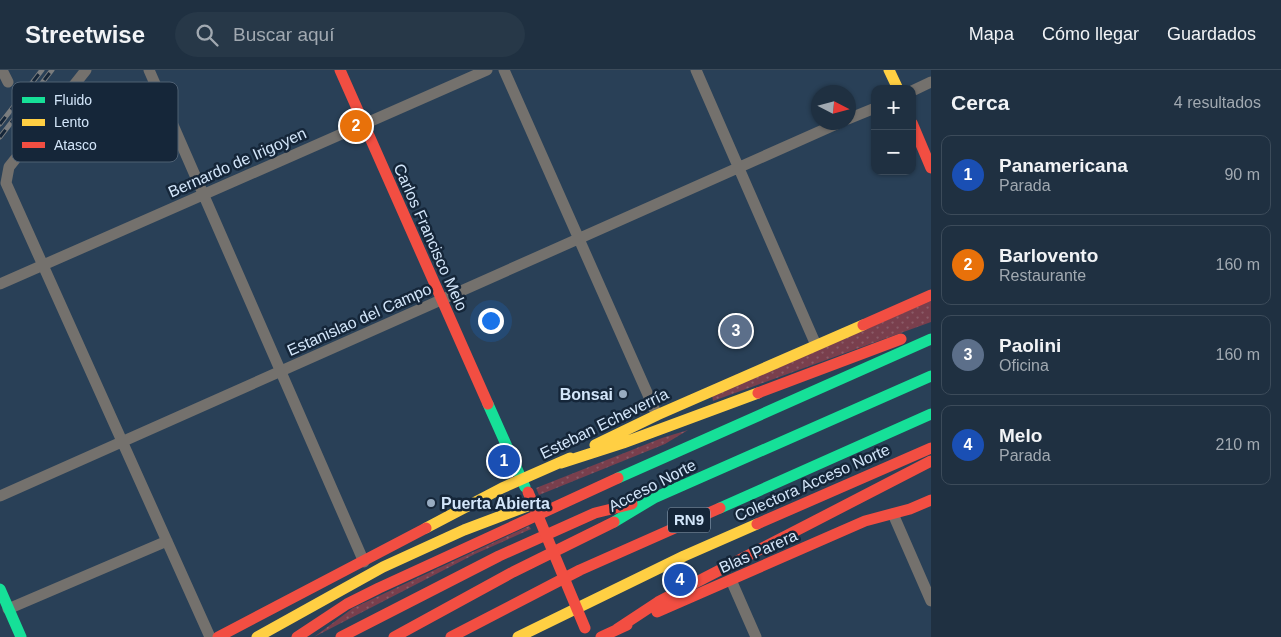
<!DOCTYPE html>
<html lang="es">
<head>
<meta charset="utf-8">
<style>
  body { margin:0; font-family:Arial,sans-serif; background:#273848; color:#f1f3f6 }
  .controls { position:absolute; right:15px; top:15px; display:grid; overflow:hidden; border-radius:10px; box-shadow:0 1px 4px #0004 }
  .controls button { width:45px; height:45px; display:grid; place-items:center; padding:0; border:0; border-bottom:1px solid #3c4b5a; background:#1f3041; color:#f1f3f6; font:25px sans-serif }
  .compass { position:absolute; left:811px; top:15px; width:45px; height:45px; border-radius:50%; background:#1f3041; box-shadow:0 1px 4px #0004; rotate:96deg }
  .you { position:absolute; left:490px; top:250px; width:18px; height:18px; margin:-12px; border:4px solid #fff; border-radius:50%; background:#1a73e8; box-shadow:0 0 0 8px #1a73e833 }
  .badge { display:grid; place-items:center; width:32px; height:32px; border-radius:50%; background:#bca0f2; color:#fff; font-size:16px; font-weight:700 }
  .pin { position:absolute; translate:-50% -50%; border:2px solid #fff; box-shadow:0 1px 5px #0006 }
  .list { margin:0; padding:0; list-style:none }
  h2 { display:flex; justify-content:space-between; align-items:center; height:65px; margin:0; padding:0 20px; font-size:21px }
  h2 small { font-size:16px; font-weight:400; color:#a1a9b1 }
  .list li { display:grid; grid-template-columns:32px 1fr auto; gap:15px; align-items:center; box-sizing:border-box; height:80px; margin:0 10px 10px; padding:0 10px; border:1px solid #3c4b5a; border-radius:10px }
  .list b { display:block; font-size:19px; white-space:nowrap }
  .list p { margin:0; font-size:16px; white-space:nowrap; color:#a1a9b1 }
  .list em { font-size:16px; font-style:normal; color:#a1a9b1 }
  .icon { flex:none; width:28px; height:28px; fill:none; stroke:currentColor; stroke-width:2; stroke-linecap:round; stroke-linejoin:round }
  .map { position:relative; flex:none; width:931px; height:567px; overflow:hidden }
  header { display:flex; align-items:center; gap:30px; box-sizing:border-box; height:70px; padding:0 25px; background:#1f3041; border-bottom:1px solid #3c4b5a }
  header strong { font-size:24px }
  nav { display:flex; gap:28px; margin-inline-start:auto; font-size:18px }
  .search { width:350px; height:45px; background:#273848; display:flex; align-items:center; gap:12px; box-sizing:border-box; padding:0 18px; border-radius:28px; color:#a1a9b1; font-size:19px }
  main { display:flex }
  aside { flex:1; background:#1f3041 }
  .map>svg:first-child { display:block }
  .grass { fill:url(#grass-dots) }
  .lines { fill:none; stroke-linecap:round; stroke-linejoin:round }
  .street { stroke:#74716d; stroke-width:11 }
  .fast { stroke:#16e098; stroke-width:11 }
  .slow { stroke:#ffcf43; stroke-width:11 }
  .jam { stroke:#f24e42; stroke-width:11 }
  .rail-casing { stroke:#797c7e; stroke-width:5 }
  .rail { stroke:#152639; stroke-width:3; stroke-dasharray:9; stroke-linecap:butt }
  .jam-bridge { stroke:#f24e42; stroke-width:11 }
  .poi-dot { fill:#98acc1; stroke:#152639; stroke-width:2 }
  .labels { text-anchor:middle; stroke-width:5; stroke-linejoin:round; paint-order:stroke }
  .shield { fill:#152639; stroke:#9aacc0; stroke-width:1 }
  .shield-label { font-size:15px; font-weight:bold; fill:#d3e6fa }
  .street-label { font-size:16px; fill:#d3e6fa; stroke:#152639 }
  .poi-label { font-size:16px; font-weight:bold; fill:#d3e6fa; stroke:#152639; text-anchor:end }
  .key { fill:#152639; stroke:#4e6073; stroke-width:1 }
  .key-label { font-size:14px; fill:#d3e6fa }
</style>
</head>
<body>
<header>
<strong>Streetwise</strong>
<div class="search"><svg class="icon" aria-label="search" viewBox="0 0 24 24"><circle cx="10" cy="10" r="6"/><path d="M15 15l6 6"/></svg>Buscar aquí</div>
<nav><a>Mapa</a><a>Cómo llegar</a><a>Guardados</a></nav>
</header>
<main>
<div class="map">
<svg width="931" height="567" viewBox="0 0 931 567">
  <defs>
    <pattern id="grass-dots" width="8" height="8" patternUnits="userSpaceOnUse" patternTransform="scale(1.25)"><rect width="8" height="8" fill="#793f4d"/><path d="M2 2h.1M6 6h.1" fill="none" stroke="#8b5b68" stroke-width="1.8" stroke-linecap="round"/></pattern>
  </defs>
  <rect width="100%" height="100%" fill="#294057"/>
  <!-- grass -->
  <path class="grass" d="M931 231V252L713 331 712 325Z
    M688 360 665 374 539 425 536 418 662 368Z
    M529 456 531 459 475 484 314 567 353 538Z"/>
  <g class="lines">
    <!-- street -->
    <path class="street" d="M2 0 8 12
      M86 0 9 97 6 113 210 567
      M149 0 364 492
      M504 0 657 345
      M696 0 816 275
      M912 21 931 12
      M848 49 875 38
      M0 214 487 0
      M0 426 841 52
      M893 444 931 531
      M731 510 756 567
      M8 539 167 471"/>
    <!-- fast -->
    <path class="fast" d="M488 334 525 417
      M618 408 931 269
      M720 438 931 344
      M614 452 654 428 931 306
      M0 519 21 567"/>
    <!-- slow -->
    <path class="slow" d="M889 0 898 19
      M595 375 657 345 863 255
      M561 393 623 373 758 323
      M426 458 502 418 570 388
      M257 567 383 497 464 460 530 435
      M518 567 684 486 757 454"/>
    <!-- jam -->
    <path class="jam" d="M340 0 488 334
      M912 53 931 98
      M863 255 931 225
      M758 323 901 269
      M757 454 931 378
      M657 542 865 451 910 439 931 430
      M617 559 658 532 931 391
      M218 567 426 458
      M297 567 347 534 379 518 618 408
      M341 567 499 486 595 443 632 434
      M394 567 513 502 614 452
      M451 567 580 500 720 438
      M601 567 627 555"/>
    <defs>
      <path id="rail" d="M0 54 42 0
        M0 67 52 0"/>
    </defs>
    <!-- rail casing -->
    <use href="#rail" class="rail-casing"/>
    <!-- rail -->
    <use href="#rail" class="rail"/>
    <!-- jam-bridge -->
    <path class="jam-bridge" d="M528 422 585 558"/>
  </g>
  <!-- markers -->
  <g class="poi-dot">
    <circle cx="623" cy="324" r="5"/>
    <circle cx="431" cy="433" r="5"/>
  </g>
  <g class="labels">
    <!-- shield labels -->
    <rect class="shield" x="668" y="437.5" width="42" height="25" rx="4"/>
    <g class="shield-label">
      <text x="689" y="455">RN9</text>
    </g>
    <!-- street labels -->
    <g class="street-label">
      <text transform="translate(237 92) rotate(-24)" y="6">Bernardo de Irigoyen</text>
      <text transform="translate(431 167) rotate(66)" y="6">Carlos Francisco Melo</text>
      <text transform="translate(359 249) rotate(-24)" y="6">Estanislao del Campo</text>
      <text transform="translate(604 353) rotate(-26)" y="6">Esteban Echeverría</text>
      <text transform="translate(812 412) rotate(-24)" y="6">Colectora Acceso Norte</text>
      <text transform="translate(652 415) rotate(-27)" y="6">Acceso Norte</text>
      <text transform="translate(758 481) rotate(-24)" y="6">Blas Parera</text>
    </g>
    <!-- poi labels -->
    <g class="poi-label">
      <text x="613" y="330">Bonsai</text>
      <text x="441" y="439" text-anchor="start">Puerta Abierta</text>
    </g>
  </g>
  <!-- legend -->
  <rect x="12" y="12" width="166" height="80" rx="8" class="key"/>
  <rect x="22" y="27" width="23" height="6" fill="#16e098"/>
  <rect x="22" y="49" width="23" height="7" fill="#ffcf43"/>
  <rect x="22" y="72" width="23" height="6" fill="#f24e42"/>
  <g class="key-label">
    <text x="54" y="35">Fluido</text>
    <text x="54" y="57">Lento</text>
    <text x="54" y="80">Atasco</text>
  </g>
</svg>
<div class="controls">
<button>+</button>
<button>−</button>
</div>
<svg class="compass" viewBox="-18 -18 36 36"><path d="M0-13l5 13h-10z" fill="#e53935"/><path d="M0 13l5-13h-10z" fill="#a1a9b1"/></svg>
<div class="you"></div>
<div class="pin badge" style="left:504px;top:391px;background:#1a4fb4">1</div>
<div class="pin badge" style="left:356px;top:56px;background:#e8710a">2</div>
<div class="pin badge" style="left:736px;top:261px;background:#5c6f8a">3</div>
<div class="pin badge" style="left:680px;top:510px;background:#1a4fb4">4</div>
</div>
<aside>
<h2>Cerca<small>4 resultados</small></h2>
<ul class="list">
<li><span class="badge" style="background:#1a4fb4">1</span><div><b>Panamericana</b><p>Parada</p></div><em>90 m</em></li>
<li><span class="badge" style="background:#e8710a">2</span><div><b>Barlovento</b><p>Restaurante</p></div><em>160 m</em></li>
<li><span class="badge" style="background:#5c6f8a">3</span><div><b>Paolini</b><p>Oficina</p></div><em>160 m</em></li>
<li><span class="badge" style="background:#1a4fb4">4</span><div><b>Melo</b><p>Parada</p></div><em>210 m</em></li>
</ul>
</aside>
</main>
</body>
</html>
